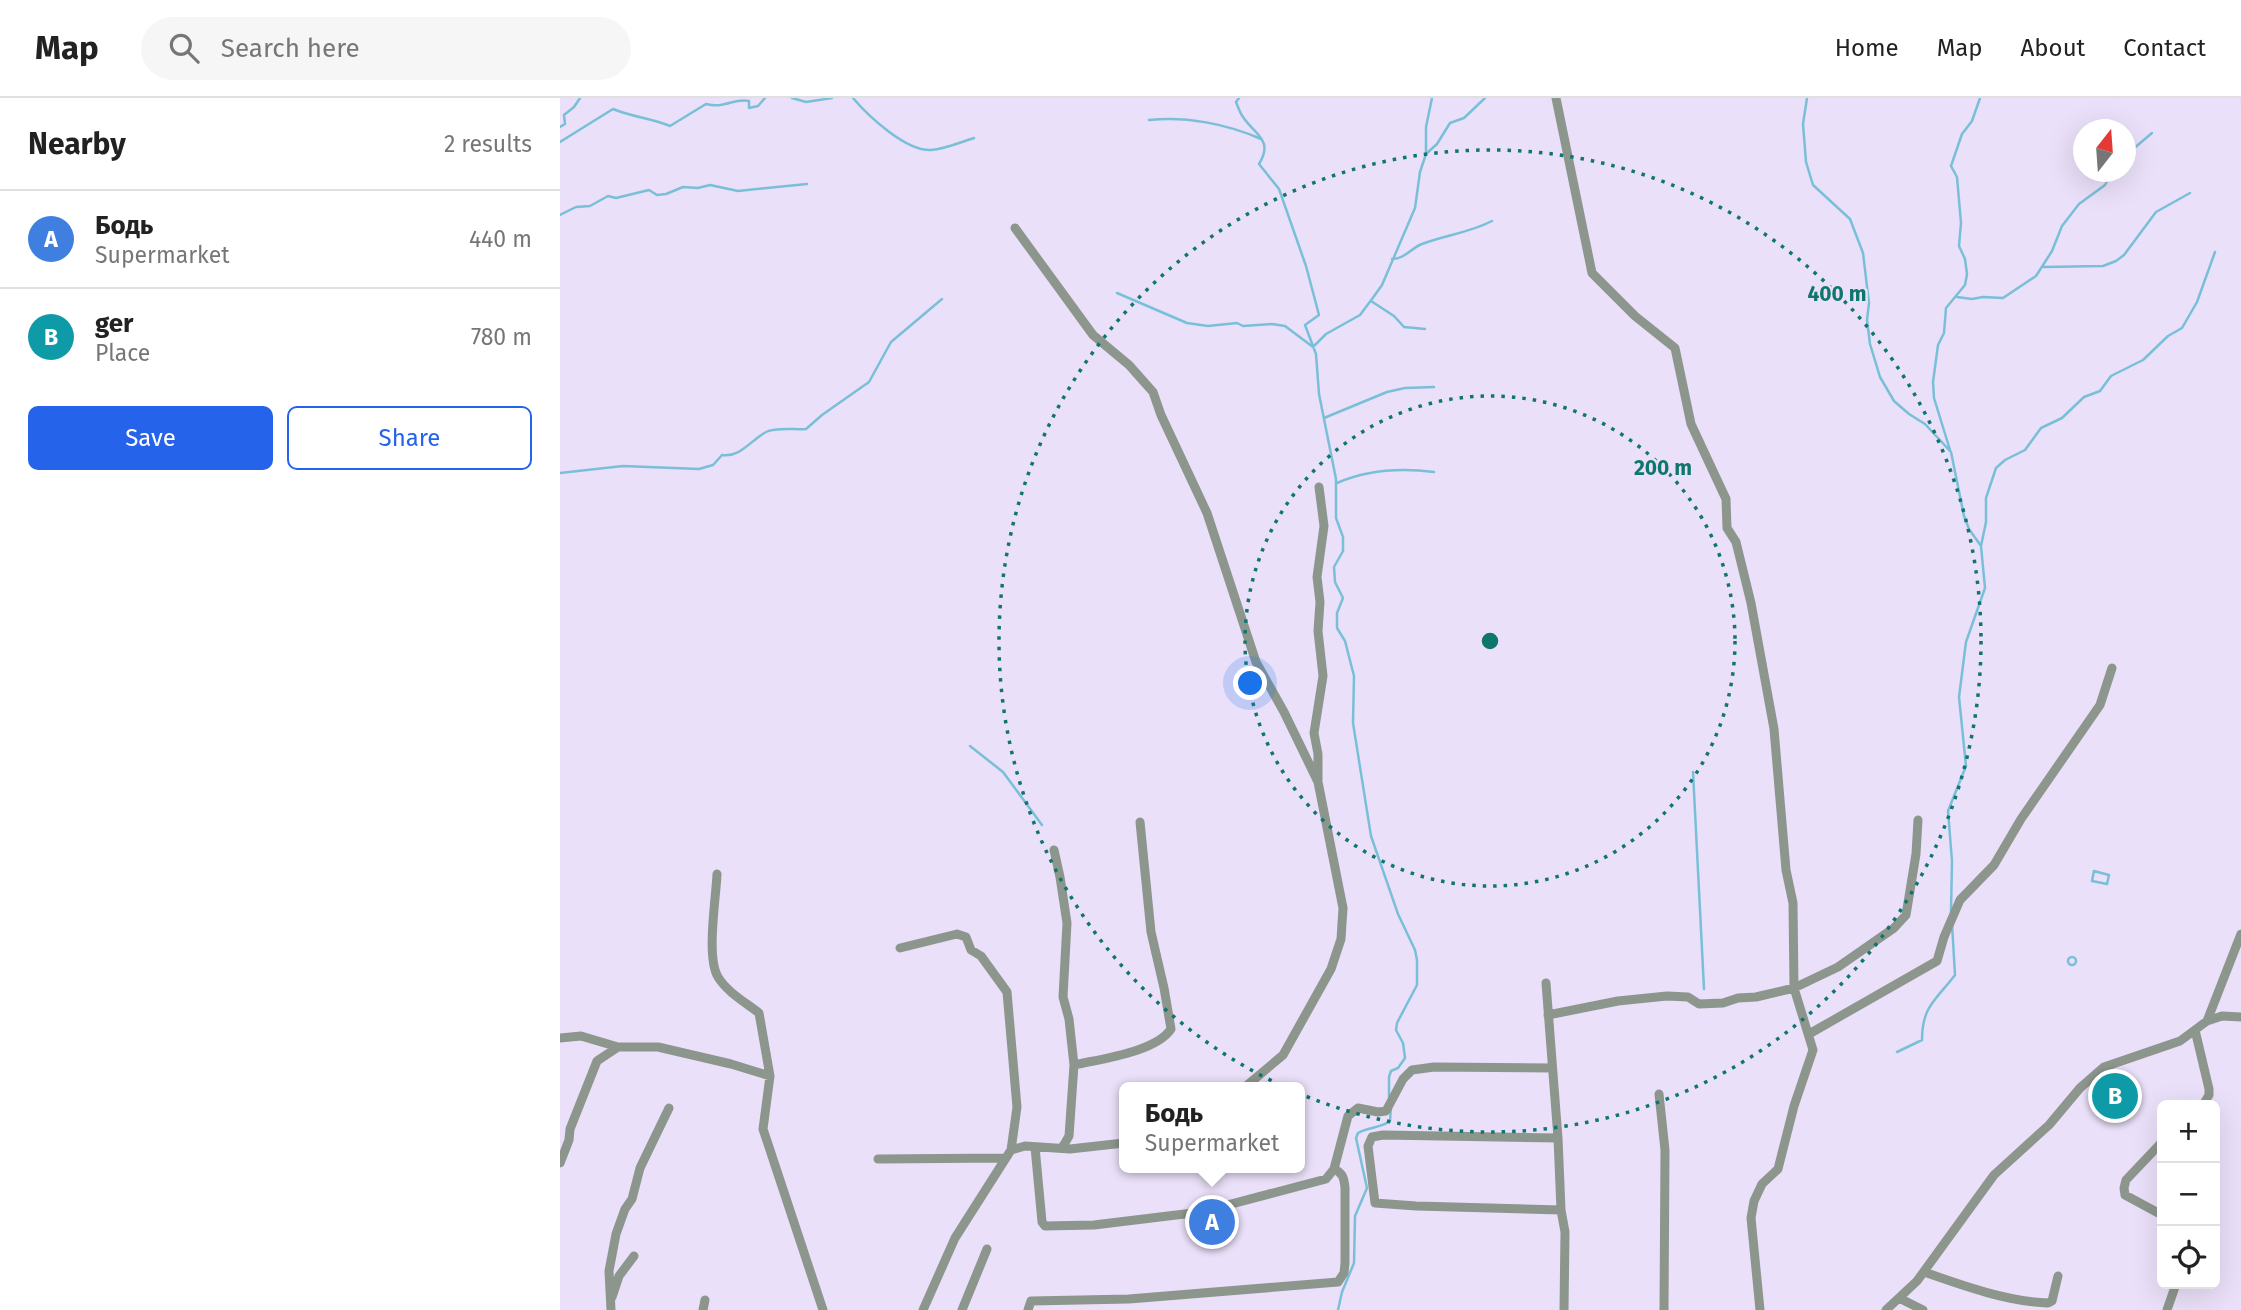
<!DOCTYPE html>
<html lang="en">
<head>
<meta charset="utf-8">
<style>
  body { margin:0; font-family:"Fira Sans",sans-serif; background:#f6f6f6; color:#222 }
  .controls { position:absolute; right:21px; bottom:21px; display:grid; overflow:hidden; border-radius:10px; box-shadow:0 7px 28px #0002 }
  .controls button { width:63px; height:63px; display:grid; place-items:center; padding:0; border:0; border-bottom:2px solid #e0e0e0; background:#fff; color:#222; font:35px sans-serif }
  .compass { position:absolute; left:1513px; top:21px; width:63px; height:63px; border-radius:50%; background:#fff; box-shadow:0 7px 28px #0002; rotate:17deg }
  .you { position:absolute; left:691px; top:586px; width:24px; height:24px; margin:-18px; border:5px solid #fff; border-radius:50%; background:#1a73e8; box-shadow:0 0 0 10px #1a73e833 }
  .badge { display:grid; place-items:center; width:46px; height:46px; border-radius:50%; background:#2563eb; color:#fff; font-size:23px; font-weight:700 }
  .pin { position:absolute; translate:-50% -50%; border:4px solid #fff; box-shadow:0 2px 7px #0006 }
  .popup { position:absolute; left:559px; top:984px; width:186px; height:91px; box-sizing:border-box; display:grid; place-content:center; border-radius:10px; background:#fff; filter:drop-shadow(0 2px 5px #0005); font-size:23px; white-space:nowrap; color:#767676 }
  .popup b { font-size:26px; color:#222 }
  .popup::after { content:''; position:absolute; left:50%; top:100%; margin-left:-14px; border:14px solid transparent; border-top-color:#fff }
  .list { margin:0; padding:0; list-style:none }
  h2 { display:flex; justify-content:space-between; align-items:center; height:91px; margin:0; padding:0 28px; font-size:30px }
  h2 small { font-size:23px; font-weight:400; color:#767676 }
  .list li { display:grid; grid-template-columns:46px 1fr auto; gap:21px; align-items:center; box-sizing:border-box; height:98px; padding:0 28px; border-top:2px solid #e0e0e0 }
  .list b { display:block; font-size:26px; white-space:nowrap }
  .list p { margin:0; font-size:23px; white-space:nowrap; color:#767676 }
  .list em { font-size:23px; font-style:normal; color:#767676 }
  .actions { display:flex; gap:14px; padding:21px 28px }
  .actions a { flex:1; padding:16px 0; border:2px solid #2563eb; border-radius:10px; text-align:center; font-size:24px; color:#2563eb }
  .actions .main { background:#2563eb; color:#fff }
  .icon { flex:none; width:38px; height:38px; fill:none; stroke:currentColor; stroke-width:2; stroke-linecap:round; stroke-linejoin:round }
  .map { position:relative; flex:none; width:1681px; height:1212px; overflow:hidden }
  header { display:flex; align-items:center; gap:42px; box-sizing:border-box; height:98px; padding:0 35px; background:#fff; border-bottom:2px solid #e0e0e0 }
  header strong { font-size:33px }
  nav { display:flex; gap:38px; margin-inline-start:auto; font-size:24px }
  .search { width:490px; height:63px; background:#f6f6f6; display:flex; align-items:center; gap:18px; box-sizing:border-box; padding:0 24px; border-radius:38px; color:#767676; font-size:26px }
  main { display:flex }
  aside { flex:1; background:#fff }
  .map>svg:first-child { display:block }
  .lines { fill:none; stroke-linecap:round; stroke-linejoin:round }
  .stream { stroke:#7abfd8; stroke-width:2.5 }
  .minor { stroke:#8d968d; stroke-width:9 }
  .ring { fill:none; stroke:#0f766e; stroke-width:3.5; stroke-dasharray:3.5 7 }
  .centre { fill:#0f766e; stroke:#eae0f9; stroke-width:3.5 }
  .ring-label { font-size:21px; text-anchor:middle; font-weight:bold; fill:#0f766e; stroke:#eae0f9; stroke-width:5; stroke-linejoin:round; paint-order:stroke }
</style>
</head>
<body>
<header>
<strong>Map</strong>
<div class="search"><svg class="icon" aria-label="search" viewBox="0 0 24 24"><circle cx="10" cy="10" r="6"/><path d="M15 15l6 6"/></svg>Search here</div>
<nav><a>Home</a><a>Map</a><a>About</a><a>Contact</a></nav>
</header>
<main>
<aside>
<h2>Nearby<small>2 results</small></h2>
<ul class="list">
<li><span class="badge" style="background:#3f7fe0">A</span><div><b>Бодь</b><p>Supermarket</p></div><em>440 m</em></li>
<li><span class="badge" style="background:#0f9aa8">B</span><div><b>ger</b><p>Place</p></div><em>780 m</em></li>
</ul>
<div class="actions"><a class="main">Save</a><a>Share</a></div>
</aside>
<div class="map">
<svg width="1681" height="1212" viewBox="0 0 1681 1212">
  <rect width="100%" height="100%" fill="#eae0f9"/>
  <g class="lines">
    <!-- stream -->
    <path class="stream" d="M232 0 246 4 272 0
      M293 0C308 18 346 53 371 52 385 51 401 44 414 40
      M679 0 676 4C678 9 680 15 683 19 695 37 714 42 699 66L719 91 746 168 759 217 745 227 756 256 759 296 776 381V420L783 439V453L774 469 775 484 783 500 777 515V530L785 543 794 578 793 625 811 738 838 816 855 852 857 862V887L837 925 836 932 843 945 845 960 838 970 831 973 829 979V999
      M1247 0 1243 26 1246 64 1253 87 1290 121 1303 155 1309 205 1307 222 1310 246 1320 279 1334 303 1349 316 1365 326 1391 354 1404 418 1409 431 1421 448 1425 490 1406 544 1399 599 1406 668 1388 713 1392 763 1391 813
      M589 22C626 18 667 26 701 41
      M0 29 5 26 4 17 14 9 20 0
      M0 44 53 11C72 19 91 20 110 28L146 6C165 11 173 0 189 3V10L198 8 205 0
      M866 55V29L872 0
      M1566 57 1592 35
      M0 117 16 109 30 108 48 98 56 100 89 92 97 97 106 96 123 89 138 90 150 87 178 93 247 86
      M832 161C845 161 851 150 862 146 885 137 909 135 932 123
      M1484 169 1543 168 1556 163 1564 157 1596 114 1630 95
      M557 195 627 225 648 228 677 225 683 228 712 226 725 228 753 249 766 236 800 217 812 201 822 187 855 110 860 74 866 56 877 46 890 25 904 20 925 0
      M1397 199 1412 201 1423 199 1443 200 1476 178 1492 153 1502 128 1519 106 1545 87 1552 74
      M811 203 834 218 844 229 865 231
      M764 320 827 294 845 290 874 289
      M1390 352 1374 300 1373 284 1378 247 1384 235 1386 210 1405 187 1407 176 1405 161 1399 148 1401 125 1397 79 1391 68 1402 36 1412 23 1420 0
      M0 375 63 368 139 371 153 367 162 357C180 360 191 342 206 334 216 329 235 332 246 331L262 317 309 284 331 244 382 201
      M777 385C807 372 842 370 874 374
      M1421 448 1426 424V400L1436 370 1445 362 1465 352 1481 330 1502 320 1524 299 1540 293 1551 278 1583 262 1608 238 1622 230 1637 204 1655 154
      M410 648 443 674 482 727
      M1133 674 1144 891
      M1534 773 1549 777 1547 786 1532 783Z
      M1508 863a4 4 0 1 1 8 0a4 4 0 1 1-8 0Z
      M1337 954 1362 942C1362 908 1376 902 1395 877L1392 826
      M778 1212 782 1194 794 1165 795 1118 807 1090 796 1040 798 1035C808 1029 821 1030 830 1023L831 1009"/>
    <!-- minor -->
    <path class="minor" d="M996 0 1032 175 1075 218 1115 250 1131 326 1166 401 1167 430 1176 444 1191 505 1214 631 1226 772 1233 805 1234 890 1253 952 1234 1008 1218 1071 1202 1086 1194 1103 1191 1120 1200 1212
      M455 130 533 237 569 267 593 294 601 317 647 415 696 564 724 614 758 684 783 810 781 841 771 871 723 957 685 989
      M758 682V656L754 635 763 578 758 533 760 504 757 479 764 428 759 389
      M494 752 500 779 507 825 503 899 509 921 514 967
      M157 776C156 801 146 859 158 879 167 894 185 904 199 915L210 978 203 1031 263 1212
      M340 850 397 836 406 839 411 852 421 858 447 894 457 1009 451 1052
      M986 885 998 1040 1001 1112 1005 1134 1004 1212
      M988 917 1058 903 1107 898 1128 899 1139 906 1163 905 1178 900 1196 899 1234 890 1278 869 1334 830 1346 817 1356 756 1358 722
      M1647 923 1662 918 1681 919
      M1635 932 1649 991V997L1643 1007
      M1249 936 1377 863 1384 839 1400 802 1434 767 1461 721 1540 607 1552 570
      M0 940 21 938 58 949H98L171 966 210 978
      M1099 996 1105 1052 1104 1212
      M998 1040 823 1037 812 1039 808 1048 815 1105 856 1108 1001 1112
      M1602 1044 1566 1082 1564 1090 1565 1097 1602 1117
      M475 1049 482 1124 485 1128 534 1127 641 1114 766 1081 774 1071 788 1018 798 1010 818 1014 826 1013 843 981 852 972 874 969 992 970
      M502 1050 509 1038 514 967C540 961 596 954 611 931L604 890 591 834 580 724
      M318 1061 446 1060
      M0 1065 9 1042 10 1031 37 963 58 949
      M1364 1174C1401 1187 1448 1204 1488 1205L1492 1203 1498 1178
      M52 1199 59 1178 74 1158
      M1339 1200 1363 1212
      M51 1212 49 1173 56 1136 65 1111 72 1101 80 1070 109 1010
      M143 1212 145 1202
      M363 1212 395 1140 451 1052 465 1048 510 1051 564 1045
      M402 1212 427 1151
      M468 1212 471 1203 569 1201 778 1184 784 1175 785 1165V1090C784 1080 783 1075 774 1071
      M1326 1212 1357 1183 1434 1077 1489 1027 1520 990 1544 969 1620 943 1647 923 1681 836
      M1607 1212 1616 1186"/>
  </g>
  <!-- distance rings -->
  <g class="ring">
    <circle cx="930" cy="543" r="245"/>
    <circle cx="930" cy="543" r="491"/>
  </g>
  <circle cx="930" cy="543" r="10" class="centre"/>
  <g class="ring-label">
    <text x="1277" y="203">400 m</text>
    <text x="1103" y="377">200 m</text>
  </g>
</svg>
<div class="controls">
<button>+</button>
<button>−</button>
<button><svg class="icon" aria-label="locate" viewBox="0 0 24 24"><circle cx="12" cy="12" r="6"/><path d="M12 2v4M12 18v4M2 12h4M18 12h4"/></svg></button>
</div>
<svg class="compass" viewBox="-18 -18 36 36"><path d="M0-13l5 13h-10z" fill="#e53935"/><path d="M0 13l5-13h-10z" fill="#767676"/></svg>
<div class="you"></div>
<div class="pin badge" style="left:652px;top:1124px;background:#3f7fe0">A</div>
<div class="popup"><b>Бодь</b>Supermarket</div>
<div class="pin badge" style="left:1555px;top:998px;background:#0f9aa8">B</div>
</div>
</main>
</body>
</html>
